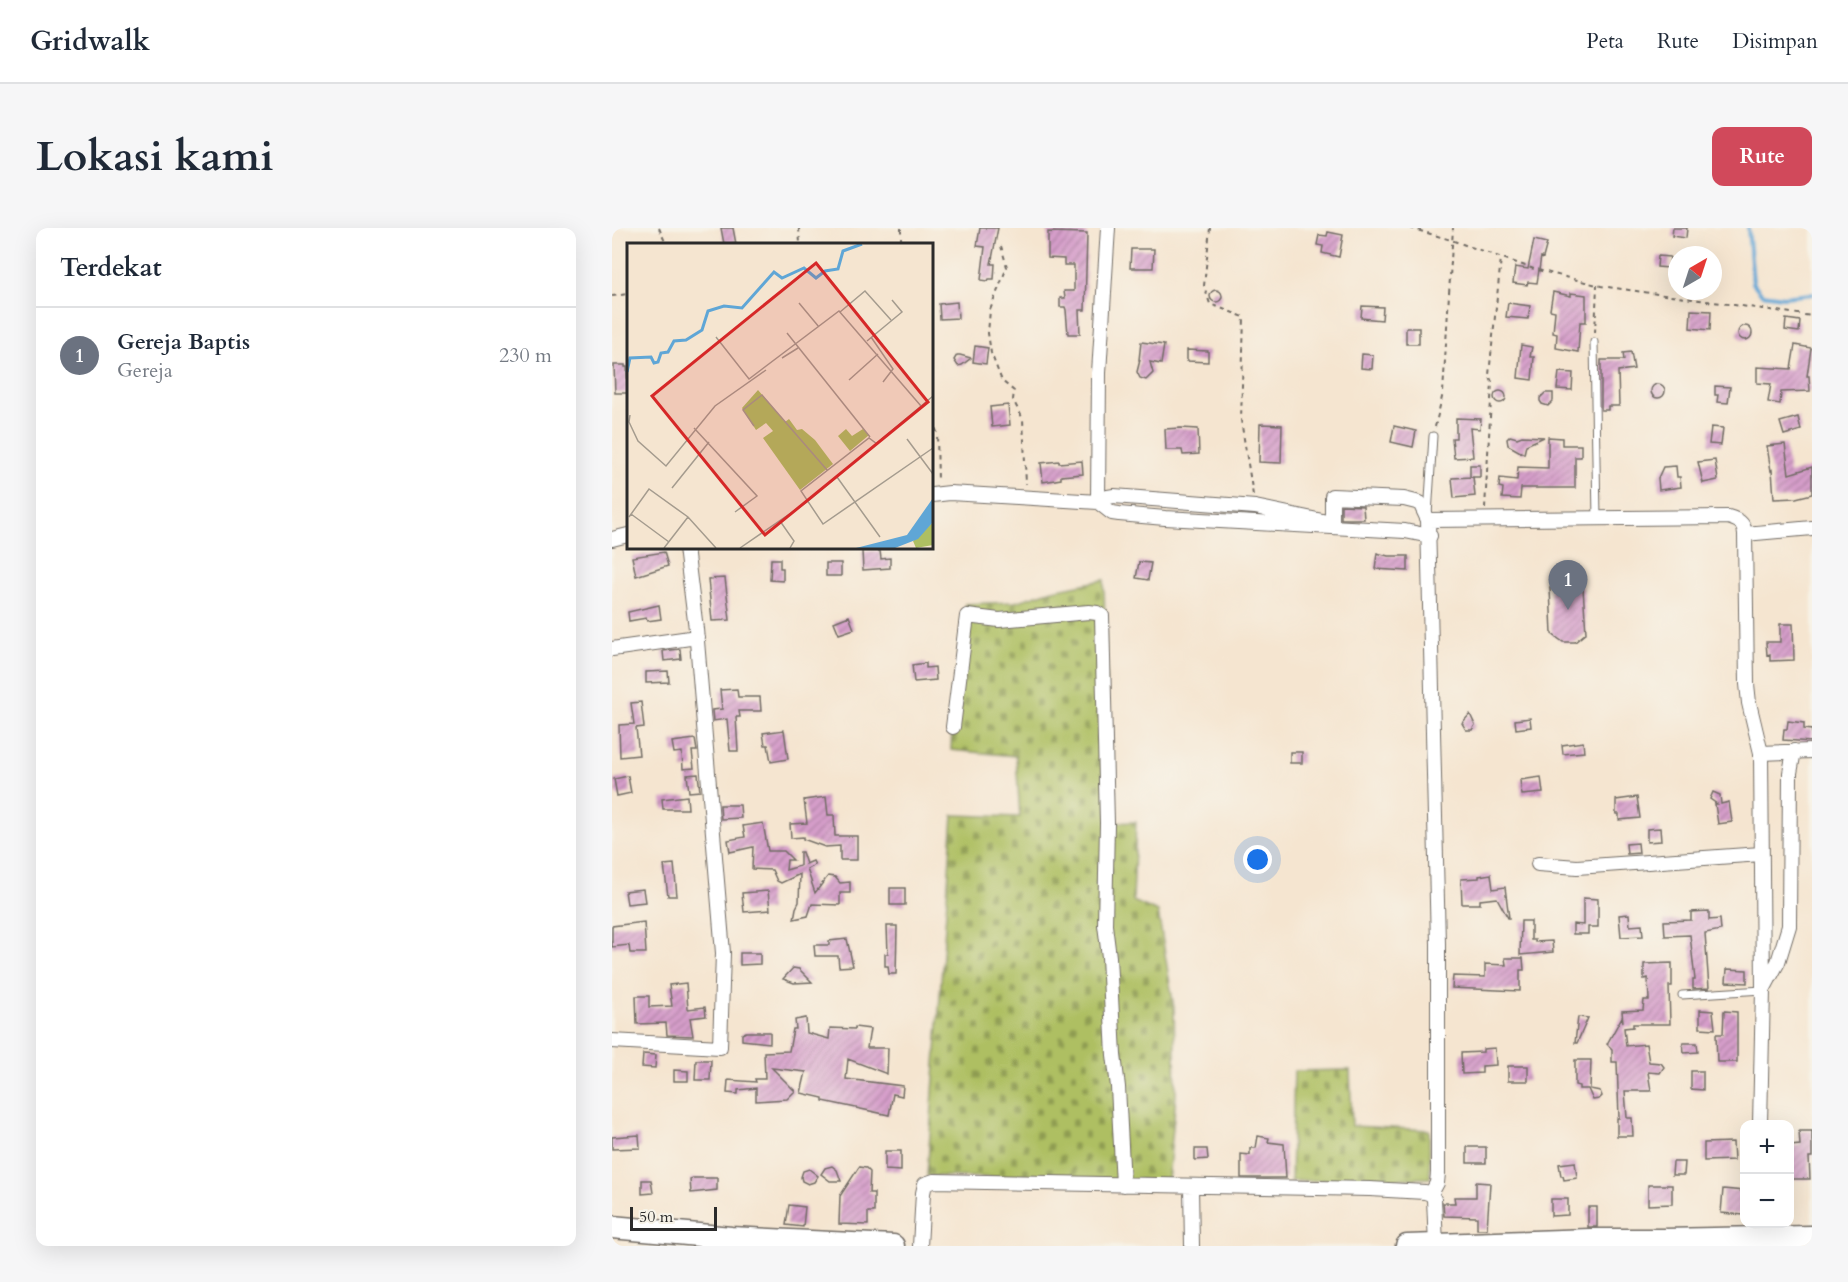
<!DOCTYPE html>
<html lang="id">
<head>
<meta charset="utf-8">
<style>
  body { margin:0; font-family:Cardo,serif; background:#f6f6f7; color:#1f2937 }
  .controls { position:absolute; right:18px; bottom:18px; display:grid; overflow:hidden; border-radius:12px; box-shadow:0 6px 24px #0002 }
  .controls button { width:54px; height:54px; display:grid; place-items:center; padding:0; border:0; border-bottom:2px solid #e0e1e3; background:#fff; color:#1f2937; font:30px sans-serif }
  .compass { position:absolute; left:1056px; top:18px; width:54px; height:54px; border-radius:50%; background:#fff; box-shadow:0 6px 24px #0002; rotate:39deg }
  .scale { position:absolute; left:18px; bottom:15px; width:87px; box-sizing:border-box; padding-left:6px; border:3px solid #2b2b2b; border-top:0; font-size:16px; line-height:21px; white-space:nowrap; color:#2b2b2b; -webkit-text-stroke:4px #f7f3e8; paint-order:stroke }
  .you { position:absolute; left:646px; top:632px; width:21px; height:21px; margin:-15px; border:4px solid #fff; border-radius:50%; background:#1a73e8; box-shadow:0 0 0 9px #1a73e833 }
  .badge { display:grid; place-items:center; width:39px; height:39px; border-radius:50%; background:#d1495b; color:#fff; font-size:20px; font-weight:700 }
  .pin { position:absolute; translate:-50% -50px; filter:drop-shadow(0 2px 3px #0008) }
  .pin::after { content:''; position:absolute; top:32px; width:21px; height:18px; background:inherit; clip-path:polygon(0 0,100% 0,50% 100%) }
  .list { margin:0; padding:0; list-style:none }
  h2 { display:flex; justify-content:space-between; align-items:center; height:78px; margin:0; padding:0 24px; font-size:26px }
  h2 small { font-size:20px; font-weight:400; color:#747a83 }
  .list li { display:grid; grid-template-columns:39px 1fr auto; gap:18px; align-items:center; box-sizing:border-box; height:96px; padding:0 24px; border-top:2px solid #e0e1e3 }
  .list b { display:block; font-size:22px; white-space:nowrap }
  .list p { margin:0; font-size:20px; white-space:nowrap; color:#747a83 }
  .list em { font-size:20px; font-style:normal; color:#747a83 }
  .map { position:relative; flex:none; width:1200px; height:1018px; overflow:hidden; border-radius:12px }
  header { display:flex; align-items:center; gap:36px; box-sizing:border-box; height:84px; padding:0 30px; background:#fff; border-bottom:2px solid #e0e1e3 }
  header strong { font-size:28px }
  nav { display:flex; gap:33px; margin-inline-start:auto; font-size:21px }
  .intro { display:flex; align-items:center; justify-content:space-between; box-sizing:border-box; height:144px; padding:0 36px }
  h1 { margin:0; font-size:42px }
  .button { padding:15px 27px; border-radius:12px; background:#d1495b; color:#fff; font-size:21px; font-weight:700 }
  main { display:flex; gap:36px; padding:0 36px }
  aside { flex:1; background:#fff; border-radius:12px; box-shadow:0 6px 24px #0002 }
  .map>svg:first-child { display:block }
  .cemetery { fill:url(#cemetery-stones); stroke:#6c7546; stroke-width:1.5 }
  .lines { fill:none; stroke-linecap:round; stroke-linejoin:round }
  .stream { stroke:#5fa6d6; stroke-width:4 }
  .building { fill:url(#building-hatch) }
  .service-casing { stroke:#726c65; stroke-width:9 }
  .minor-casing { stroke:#726c65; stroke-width:16 }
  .primary-casing { stroke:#726c65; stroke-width:25 }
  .path { stroke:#726c65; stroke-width:2; stroke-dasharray:4.5 4.5; stroke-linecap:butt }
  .service { stroke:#fff; stroke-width:7 }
  .minor { stroke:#fff; stroke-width:14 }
  .primary { stroke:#fff; stroke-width:22 }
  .inset-river { fill:none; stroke:#5fa6d6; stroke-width:3 }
  .inset-road { fill:none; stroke:#a49b8e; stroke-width:1.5 }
  .view { fill:#d62828; fill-opacity:0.15; stroke:#d62828; stroke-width:3 }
  .inset-edge { fill:none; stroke:#2b2b2b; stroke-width:3 }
</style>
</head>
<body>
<header>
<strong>Gridwalk</strong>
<nav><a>Peta</a><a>Rute</a><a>Disimpan</a></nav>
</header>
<div class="intro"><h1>Lokasi kami</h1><a class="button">Rute</a></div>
<main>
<aside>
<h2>Terdekat<small></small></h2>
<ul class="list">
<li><span class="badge" style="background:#6b7280">1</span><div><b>Gereja Baptis</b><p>Gereja</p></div><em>230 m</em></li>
</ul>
</aside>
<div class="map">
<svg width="1200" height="1018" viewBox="0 0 1200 1018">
  <defs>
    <pattern id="cemetery-stones" width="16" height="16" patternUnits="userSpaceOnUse" patternTransform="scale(1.5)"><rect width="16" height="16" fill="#aebf62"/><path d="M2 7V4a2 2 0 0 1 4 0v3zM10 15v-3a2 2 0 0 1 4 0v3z" fill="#8e9b51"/></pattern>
    <pattern id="building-hatch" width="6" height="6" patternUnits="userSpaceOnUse" patternTransform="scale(1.5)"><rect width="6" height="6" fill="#d69eca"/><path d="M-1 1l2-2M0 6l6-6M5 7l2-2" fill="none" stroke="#ae81a4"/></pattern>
  </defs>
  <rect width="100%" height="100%" fill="#f7f3e8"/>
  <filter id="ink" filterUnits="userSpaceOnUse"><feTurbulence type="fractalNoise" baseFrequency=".0167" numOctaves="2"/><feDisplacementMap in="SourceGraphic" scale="12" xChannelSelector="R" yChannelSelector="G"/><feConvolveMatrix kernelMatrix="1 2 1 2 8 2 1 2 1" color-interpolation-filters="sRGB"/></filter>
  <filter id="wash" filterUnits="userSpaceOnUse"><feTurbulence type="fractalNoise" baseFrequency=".008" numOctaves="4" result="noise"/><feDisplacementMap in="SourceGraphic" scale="24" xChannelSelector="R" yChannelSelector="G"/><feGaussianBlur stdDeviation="1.35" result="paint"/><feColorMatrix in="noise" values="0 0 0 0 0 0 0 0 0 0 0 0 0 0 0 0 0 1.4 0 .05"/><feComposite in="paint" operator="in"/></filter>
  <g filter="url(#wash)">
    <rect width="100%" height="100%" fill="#f5e5d0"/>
    <!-- cemetery -->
    <path class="cemetery" d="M492 352 496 595 524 594 521 673 546 684 562 780 564 867 556 953 315 948 341 587 408 589 404 528 339 522 340 501 355 388 353 376 403 374 441 362Z
      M738 842 740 898 817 902 818 950 679 953 682 843Z"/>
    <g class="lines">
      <!-- stream -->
      <path class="stream" d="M1136 0 1141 55 1150 66 1171 69 1200 66"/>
    </g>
    <g id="blocks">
      <!-- building -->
      <path class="building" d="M109 0H121L124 16H112Z
        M368 0H386L379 36H383L382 51H377L376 53 369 52 373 19 365 18Z
        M1061 0H1075L1074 10 1060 8Z
        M436 4 475 5 473 82H467L468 106H456L454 82 453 79H448V70H453L452 63H462V37H452V31L436 30Z
        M716 4 731 7 727 29 710 25 711 18 705 17 707 7 715 8Z
        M922 12 935 15 931 30 929 29 925 55 916 54 915 57 901 55 903 39 916 41Z
        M519 21H542L541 40H518Z
        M1046 28 1058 29 1057 40 1045 39Z
        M598 68a6 6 0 1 1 12 0a6 6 0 1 1-12 0Z
        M941 64 959 68V65L974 67V94H968L966 124 944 120 945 106 941 105 943 83 938 82Z
        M345 74 346 90 328 91 327 76Z
        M896 75 918 78 916 91 894 89Z
        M750 78 771 79 770 92 749 90Z
        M1079 82 1099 83 1098 102 1078 100Z
        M1174 91 1188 93 1187 104 1173 102Z
        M1126 105a7 7 0 1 1 14 0a7 7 0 1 1-14 0Z
        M794 100H807V116H794Z
        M529 114 552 117 549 136 538 134 541 145 534 152 528 150 525 144 528 132H527Z
        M909 117 920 119 918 129H922L920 152 906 150Z
        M1183 117 1199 120 1195 148H1197L1198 163 1169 164 1168 176 1156 174 1159 156 1145 155V139L1179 141Z
        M363 118 376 120 374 136 361 134Z
        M575 122 596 123V134L575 133Z
        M1019 124 1022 141 1006 143 1007 178H996V182H989V132H1012L1011 125Z
        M750 126 761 127 760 141 749 140Z
        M345 127H348L359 130 350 137 346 138 342 132Z
        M2 137H13V139H15L16 165H3Z
        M947 144 961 145 960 162 945 161Z
        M1039 163a7 7 0 1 1 14 0a7 7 0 1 1-14 0Z
        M1103 158 1118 159 1116 175 1105 174 1106 167H1103Z
        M882 169a6 6 0 1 1 12 0a6 6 0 1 1-12 0Z
        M933 165H941V173L936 178 930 176 928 173V170Z
        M396 177 398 197 380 199 378 179Z
        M1186 189 1189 202 1172 207 1168 194Z
        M844 190 869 191 868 201 858 200 861 229 842 230 840 210H844Z
        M648 196 670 197 669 235 647 234Z
        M782 198 804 203 801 219 779 214Z
        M1099 199 1111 200 1109 217 1097 216Z
        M569 200 586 201 587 226 571 227 570 222H554L553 201Z
        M898 208 905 210 910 208 932 209 914 217 912 226 896 217 895 211Z
        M936 209 950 210V217H969V229H963V260H909L908 271 890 270 891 260 887 259 888 250 905 252 906 239 936 240Z
        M1173 216 1177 246 1200 239V266L1184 270 1162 271 1160 242 1159 243 1155 218Z
        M1103 232 1106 252 1091 255 1086 234Z
        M447 233V235L470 233 471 246 449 248V251L431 254 429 235Z
        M858 237H868V249H858Z
        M1064 238 1065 249H1068L1069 259 1047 262 1046 250 1051 239Z
        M861 249 863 268 842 270 840 250Z
        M729 277 751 278 752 291H729Z
        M250 323H268L269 331 278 330V340L251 342Z
        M52 324 56 338 24 348 20 329Z
        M765 325 776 328H796V343L763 341Z
        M159 331H168V340H171V353L158 352Z
        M527 334 539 335 536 352 524 350Z
        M214 335H229V348H214Z
        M113 350 118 392 100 393 96 351Z
        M948 354H961L971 360 974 405 963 414H951L940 406 938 360Z
        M47 377 49 391 35 393 34 390 17 393 16 384Z
        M237 388 242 401 227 406 222 394Z
        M1168 396H1181L1182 432 1158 433V426L1155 427 1154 414H1168Z
        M68 421 69 431 52 433 51 423Z
        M314 435V440L323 439 324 452 302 454 300 437Z
        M56 443 57 454 34 455V444Z
        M125 461 126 469H148L149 483H127L128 489H124L126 523H118L115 491 101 493 100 482 110 481 108 462Z
        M29 474 32 499 24 500 27 527 8 529 7 497 22 496 19 475Z
        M858 486 863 497 860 502H854L850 495Z
        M918 490 919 499 904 501 903 492Z
        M1176 493 1192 495V501L1200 502V514L1171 512 1172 501H1175Z
        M172 502 176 531 159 534 156 517H153L151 505Z
        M83 511 85 523H80L82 540 71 541 70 524 62 525 60 514Z
        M971 514 972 524 951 526 950 517Z
        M678 524H690V535H678Z
        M86 546 88 563 77 564 75 547Z
        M16 548 19 565 5 568 2 551Z
        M929 549 931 565 910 567 908 552Z
        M1101 564 1108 567 1109 576 1117 574 1120 594 1106 596 1103 576H1105L1098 571Z
        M75 568 76 581H51L50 571Z
        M214 569 216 587H222L223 608H245V632H228V618L213 619 191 611V609L179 610 178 596 195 595 192 572Z
        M1025 569 1028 590 1007 592V586H1004V572Z
        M108 577H128L129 590 109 591Z
        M151 595 156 623H172L181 632H175L174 642 188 638V624H190L194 636 201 633 203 637 195 641 203 665 216 648 223 649 228 655 238 654V665H228V677L200 676 196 688 182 691 184 680 187 674 188 646 169 655 165 653 160 642 140 641 141 619 118 624 116 612 133 609 131 598Z
        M1048 600 1049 613 1035 614V601Z
        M1026 615 1027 625 1015 626 1014 616Z
        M62 636 65 668H56L52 637Z
        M879 646 881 661 893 659 897 690H896L885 670 868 672V676H850L849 651 867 650V648Z
        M278 660H293V677H278Z
        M31 661 33 674 15 676 13 663Z
        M156 663 158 682 132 684 130 665Z
        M971 670 986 671V699H976V706H961V696L971 697Z
        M1097 683V692L1108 691 1109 702 1093 705 1097 760 1081 761V752H1083L1078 707 1053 708 1052 693 1079 692V684Z
        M1017 686 1018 698 1030 697 1031 708 1009 709 1007 687Z
        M909 693H919V712H923V714L940 713 941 724 908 727Z
        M32 694 34 725H18L17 717 0 719V698Z
        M275 698H285L284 746H277L276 738H273V726H276Z
        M235 711 241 738 227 739 226 728H203L202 717H217V713Z
        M128 725H148V736L128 737Z
        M893 730H911L912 742H908V763L840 760 841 748 873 749V736L894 737Z
        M1060 735V758H1057L1058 796H1021V799L1012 800 1014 818 1034 816 1037 834 1049 835 1052 839 1048 845 1036 844 1039 863H1013L1015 890H1020L1021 908H1005V890H1007L1005 834H1000V821L995 816 1010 789 1011 794 1010 783 1031 782 1032 772H1037L1036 750 1032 751V736Z
        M181 740 187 741 200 754 182 755 171 751Z
        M1115 741 1135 742V755L1114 754Z
        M74 755 76 781 93 779 94 788 78 790 81 808 55 807 54 795 25 796 24 768H37V779L60 778 57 757Z
        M1088 782 1101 783 1103 801 1088 800Z
        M1112 783 1125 784V834H1105L1104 806H1111Z
        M966 789 976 790 965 815H963Z
        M194 790 195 805 217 811 218 800 243 801V799L258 801 255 820H276L275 846 236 831 234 851 291 858 290 868 281 866 277 887 211 873V870L189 865 194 844 160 840 183 863 175 871 144 873V860L126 862V866L115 865 116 852 144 854 143 851H153L152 824 177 823 181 801H184L183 792Z
        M134 804H158V815L130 812V806Z
        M1071 815H1085L1086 824 1072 825Z
        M883 820 884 837 870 838V845L850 846 849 825 871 824V821Z
        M31 826 44 827 43 840 30 839Z
        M84 832H99L98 852H83Z
        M963 832H979L978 861 988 863 990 868 987 871 981 872 976 861H967V858L963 857Z
        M896 838H916V853H896Z
        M62 842 76 843V853H62Z
        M1079 843H1091V862L1079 861Z
        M1187 903H1200V929H1197L1198 951H1178V918L1188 917Z
        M27 907 28 920 0 921V909Z
        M646 908 657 910 656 914 672 916 674 950H629V926L638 927V920H644Z
        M1121 914 1122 932 1092 933V915Z
        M855 919H874V935H855Z
        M583 921H595L596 931 583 932Z
        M273 923H289V943L273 942Z
        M963 934 965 950 952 952 951 948H949L947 936Z
        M1061 934H1073L1072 947H1060Z
        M220 938 225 942 229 953H218L209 946 213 940Z
        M247 939 254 940 258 944 257 965H262V984H256V997L227 996 228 968Z
        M197 941 206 948 202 954 196 956 190 953 189 949 191 943Z
        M81 950H105V962L79 965 78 951Z
        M30 952H39L41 965 30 966Z
        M864 954 878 955 875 1001H865V989L832 988 831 975H843L842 969H864Z
        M1036 957H1060V976L1036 977Z
        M1111 961 1132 963V987L1109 985Z
        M939 971H956V987L939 988Z
        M177 977 193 979 191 999 174 997Z
        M976 979H985V999H976Z"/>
    </g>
  </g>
  <g filter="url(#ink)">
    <use href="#blocks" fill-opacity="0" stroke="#726c65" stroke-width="1.5"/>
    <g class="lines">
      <defs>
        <path id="service" d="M982 114 985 291
          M816 287 821 208
          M1070 767 1151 762"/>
        <path id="minor" d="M496 0 487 145 486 274 496 269 502 268 643 279 720 295V268L792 271 808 275 816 292 826 716V945L825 955 819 966
          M320 267 338 265 486 274 500 285 507 286 553 290 793 303 818 308
          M816 292 1116 289C1126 292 1132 294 1133 306L1135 456 1137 475 1149 525 1151 762 1148 896
          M1133 306 1200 300
          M0 311 16 307
          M0 421 85 409
          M341 499 355 388 387 392 477 384 485 385 490 388 495 595 493 697 497 729 502 827 506 859 511 957
          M1149 525 1200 523
          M926 636 965 639 1149 626
          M1151 762 1166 734 1177 698 1178 545 1182 523
          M0 813 108 819 111 725 84 401 74 320
          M579 958 580 1018
          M308 1018 311 965 313 956 322 953 758 961 813 964 819 966 822 971 824 1017"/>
        <path id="primary" d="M0 999 119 1010 281 1018
          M795 1018 978 1012H1052L1200 1009"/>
      </defs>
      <!-- service casing -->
      <use href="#service" class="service-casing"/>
      <!-- minor casing -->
      <use href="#minor" class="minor-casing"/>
      <!-- primary casing -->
      <use href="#primary" class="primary-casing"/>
      <!-- path -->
      <path class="path" d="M47 0 54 16
        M187 0 188 16
        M289 0V16
        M598 0 592 58 598 76 632 89 629 192 641 267
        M798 0 839 12 922 41 989 58 1200 88
        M389 18 395 39 378 82 376 105 379 125 390 153 402 163 401 172 411 191 414 256
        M0 68 16 66
        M983 105 985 57
        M320 192 325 204 326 254
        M823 199 831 165 841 0
        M873 280 880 154 877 147 889 30"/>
      <!-- service -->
      <use href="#service" class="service"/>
      <!-- minor -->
      <use href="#minor" class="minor"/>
      <!-- primary -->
      <use href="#primary" class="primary"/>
    </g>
  </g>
  <!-- overview -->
  <g transform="translate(15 15)">
    <rect width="306" height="306" fill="#f5e5d0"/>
    <path d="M306 279V302L289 305 286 298Z" fill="#aebf62"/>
    <path d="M131 147 158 179 162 176 170 187 175 186 188 197 206 221 173 247 136 195 146 188 139 180 129 187 115 165ZM219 186 225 193 236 186 242 192 223 208 211 193Z" fill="#aebf62"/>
    <path d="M306 255V279L291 296 268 305H229L280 292Z" fill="#5fa6d6"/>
    <path class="inset-river" d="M0 129 3 115 24 114 27 120 31 119 34 110 41 109 47 98 59 97 75 87 81 68 97 63 115 65 147 29 155 35 177 25 189 35 198 28 211 26 216 8 235 1"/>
    <path class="inset-road" d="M172 60 192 84M213 69 238 48 264 77M160 90 243 194M89 94 122 136 212 68 294 163M244 94 266 126 256 139M240 98 275 69 265 57M155 115 171 105M222 137 251 111M3 172 2 179 11 198 39 223 88 163 139 127M127 183 116 167 135 152 200 227M67 185 130 253 108 269M280 196 306 231M250 201 242 195 174 248 196 281 306 205M210 234 253 294M45 245 82 199M4 271 42 299M2 274 22 246 61 274 89 305M153 278 167 298 163 305M37 305 61 274M113 305 180 259 306 153"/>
    <path class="view" d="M189 20 301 159 138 292 25 153Z"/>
    <rect width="306" height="306" class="inset-edge"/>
  </g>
</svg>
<div class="controls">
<button>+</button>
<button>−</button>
</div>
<svg class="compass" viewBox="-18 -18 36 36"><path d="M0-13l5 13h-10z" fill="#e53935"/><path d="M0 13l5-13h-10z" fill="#747a83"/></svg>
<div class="scale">50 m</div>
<div class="you"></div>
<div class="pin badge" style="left:956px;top:382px;background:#6b7280">1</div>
</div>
</main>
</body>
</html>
